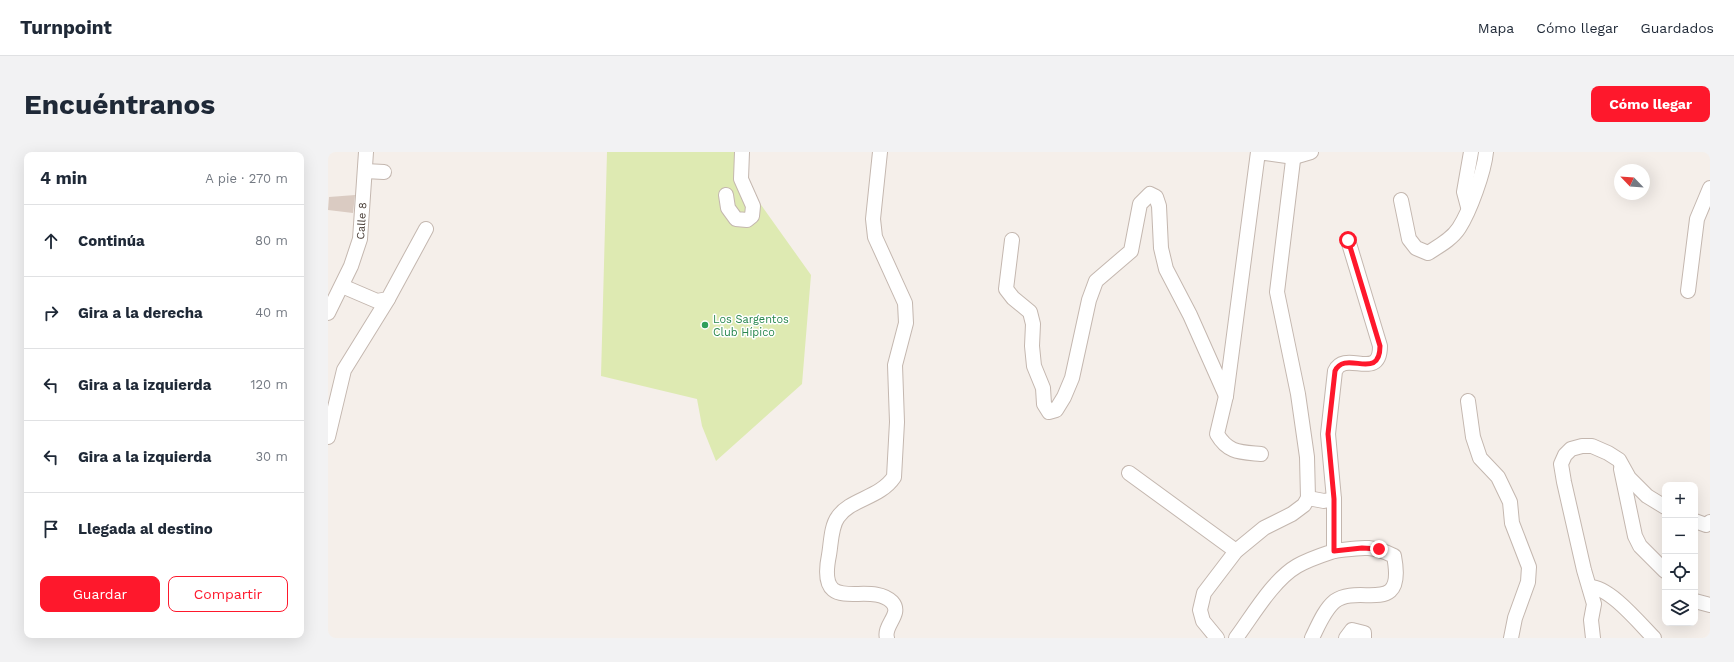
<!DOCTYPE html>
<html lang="es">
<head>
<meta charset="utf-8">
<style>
  body { margin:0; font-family:"Work Sans",sans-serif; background:#f2f2f3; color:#1f2937 }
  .controls { position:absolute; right:12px; bottom:12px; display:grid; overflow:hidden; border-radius:8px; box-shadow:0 4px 16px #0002 }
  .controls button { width:36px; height:36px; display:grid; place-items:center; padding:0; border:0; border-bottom:1px solid #e0e1e3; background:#fff; color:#1f2937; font:20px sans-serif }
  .compass { position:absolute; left:1286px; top:12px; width:36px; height:36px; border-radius:50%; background:#fff; box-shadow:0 4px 16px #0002; rotate:295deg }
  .stop { position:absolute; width:12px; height:12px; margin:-9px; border:3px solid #fe182c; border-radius:50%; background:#fff }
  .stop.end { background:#fe182c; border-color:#fff; box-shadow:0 1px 4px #0008 }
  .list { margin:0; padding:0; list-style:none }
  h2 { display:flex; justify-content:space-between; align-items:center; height:52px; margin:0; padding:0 16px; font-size:17px }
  h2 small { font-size:13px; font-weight:400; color:#747a83 }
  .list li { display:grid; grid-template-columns:26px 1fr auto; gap:12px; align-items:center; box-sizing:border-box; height:72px; padding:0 16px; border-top:1px solid #e0e1e3 }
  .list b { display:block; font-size:15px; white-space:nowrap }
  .list em { font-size:13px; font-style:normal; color:#747a83 }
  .actions { display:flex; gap:8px; padding:12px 16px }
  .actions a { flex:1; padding:9px 0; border:1px solid #fe182c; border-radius:8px; text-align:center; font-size:14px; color:#fe182c }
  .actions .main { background:#fe182c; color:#fff }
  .icon { flex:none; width:22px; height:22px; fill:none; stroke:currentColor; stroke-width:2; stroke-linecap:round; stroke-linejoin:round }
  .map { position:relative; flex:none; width:1382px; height:486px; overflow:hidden; border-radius:8px }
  header { display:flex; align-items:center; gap:24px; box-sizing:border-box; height:56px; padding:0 20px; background:#fff; border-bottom:1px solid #e0e1e3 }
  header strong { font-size:19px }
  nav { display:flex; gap:22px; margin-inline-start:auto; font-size:14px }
  .intro { display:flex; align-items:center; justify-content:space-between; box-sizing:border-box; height:96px; padding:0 24px }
  h1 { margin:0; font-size:28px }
  .button { padding:10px 18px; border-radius:8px; background:#fe182c; color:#fff; font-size:14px; font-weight:700 }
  main { display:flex; gap:24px; padding:0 24px }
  aside { flex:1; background:#fff; border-radius:8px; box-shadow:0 4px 16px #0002 }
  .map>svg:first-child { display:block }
  .green { fill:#deeab2 }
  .building { fill:#dacbc2 }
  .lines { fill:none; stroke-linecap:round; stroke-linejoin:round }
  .minor-casing { stroke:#c4b7af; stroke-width:16 }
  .minor { stroke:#fff; stroke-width:14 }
  .route { stroke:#fe182c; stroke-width:5 }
  .leisure-dot { fill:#2e9e5b; stroke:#fff; stroke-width:1.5 }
  .labels { text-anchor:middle; stroke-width:3; stroke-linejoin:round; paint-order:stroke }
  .street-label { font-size:11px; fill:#493e37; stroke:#fff }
  .leisure-label { font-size:11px; fill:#27864d; stroke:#fff; text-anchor:start }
</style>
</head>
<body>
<header>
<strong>Turnpoint</strong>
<nav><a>Mapa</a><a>Cómo llegar</a><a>Guardados</a></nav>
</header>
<div class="intro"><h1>Encuéntranos</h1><a class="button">Cómo llegar</a></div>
<main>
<aside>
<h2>4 min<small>A pie · 270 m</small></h2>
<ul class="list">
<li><svg class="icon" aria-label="ahead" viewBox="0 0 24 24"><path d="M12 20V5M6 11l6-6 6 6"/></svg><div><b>Continúa</b></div><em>80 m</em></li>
<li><svg class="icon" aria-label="right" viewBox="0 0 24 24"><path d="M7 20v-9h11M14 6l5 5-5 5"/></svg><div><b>Gira a la derecha</b></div><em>40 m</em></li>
<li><svg class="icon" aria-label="left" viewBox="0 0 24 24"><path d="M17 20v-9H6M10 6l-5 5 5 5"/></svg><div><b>Gira a la izquierda</b></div><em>120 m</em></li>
<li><svg class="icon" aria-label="left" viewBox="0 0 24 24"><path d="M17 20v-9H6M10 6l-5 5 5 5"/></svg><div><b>Gira a la izquierda</b></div><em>30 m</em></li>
<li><svg class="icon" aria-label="arrive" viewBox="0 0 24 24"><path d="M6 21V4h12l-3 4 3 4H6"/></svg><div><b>Llegada al destino</b></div></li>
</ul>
<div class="actions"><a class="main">Guardar</a><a>Compartir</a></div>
</aside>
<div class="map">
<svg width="1382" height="486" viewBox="0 0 1382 486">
  <rect width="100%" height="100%" fill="#f5efea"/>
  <!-- green -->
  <path class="green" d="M279 0H417L416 29 483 123 474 232 388 309 374 274 369 247 273 224Z"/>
  <!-- building -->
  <path class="building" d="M27 43 25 61 0 58 1 45Z"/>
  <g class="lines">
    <defs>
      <g id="minor">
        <path d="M552 0 545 67 547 85 577 151 578 171 567 213 569 270 566 325C552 346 522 347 510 365 503 374 503 392 501 403 488 467 541 427 564 450 575 462 555 473 559 486"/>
        <path d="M37 19 56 20"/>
        <path d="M398 43 400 56 408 67 419 68 424 64 425 54 413 27 414 0"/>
        <path d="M1073 48 1081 87 1088 96 1100 101C1111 94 1124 87 1131 76 1142 59 1156 20 1158 0"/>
        <path d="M1140 55 1136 40 1143 0"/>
        <path d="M684 88 678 137 685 146 702 160 705 172 704 194 706 214 715 236 716 252 721 260 728 258 736 245 744 226 761 148 768 129 803 99 812 52 822 42 828 45 831 54 833 96 838 117 862 163 898 244 930 0 966 5 983 0"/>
        <path d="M14 134 49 149 60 147 98 77"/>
        <path d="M1360 139 1369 67 1382 36"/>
        <path id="s1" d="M0 161 23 114 32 87 38 0"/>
        <path d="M898 244 889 282C900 301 912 300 933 302"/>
        <path d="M1140 249 1145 285 1152 306 1170 325 1182 350 1184 371 1201 415 1200 430 1187 466 1183 486"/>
        <path d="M0 285 16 218 60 147"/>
        <path d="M1293 317 1307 384 1312 394 1337 419"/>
        <path d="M801 321 908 399"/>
        <path d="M980 346 996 349 1006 347"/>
        <path d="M1367 369 1378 373 1382 370"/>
        <path d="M1262 435C1282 435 1312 472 1326 486"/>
        <path d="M1367 449 1382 453"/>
        <path d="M889 486 875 469 872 458 876 441 908 399 936 376 964 362 976 353 980 346 979 305 970 242 949 140 966 0"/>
        <path d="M908 486C925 463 945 428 969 414 981 407 994 403 1006 399V347L1000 282 1007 219C1017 197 1052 230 1052 194L1020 88"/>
        <path d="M984 486C990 474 996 458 1007 449 1032 431 1078 466 1066 404 1042 392 1032 396 1006 399"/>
        <path d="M1018 486 1024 478 1036 481V486"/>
        <path d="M1265 486 1263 468 1266 452 1256 418 1236 330 1233 312 1237 303 1243 297 1254 294H1264L1280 301 1291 308 1301 326 1319 344 1337 355"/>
      </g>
    </defs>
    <!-- minor casing -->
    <use href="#minor" class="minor-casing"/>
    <!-- minor -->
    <use href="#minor" class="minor"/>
  </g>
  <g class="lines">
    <!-- route -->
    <path class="route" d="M1020 88 1052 194C1052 230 1017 197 1007 219L1000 282 1006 347V399L1034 396 1051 397"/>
  </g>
  <!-- markers -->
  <circle class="leisure-dot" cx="377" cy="173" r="4"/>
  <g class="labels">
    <!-- street labels -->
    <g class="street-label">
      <text dy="4" stroke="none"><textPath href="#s1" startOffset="99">Calle 8</textPath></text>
    </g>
    <!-- leisure labels -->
    <g class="leisure-label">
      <text x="385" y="171">Los Sargentos<tspan x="385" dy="13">Club Hípico</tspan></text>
    </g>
  </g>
</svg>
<div class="controls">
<button>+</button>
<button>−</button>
<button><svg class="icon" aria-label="locate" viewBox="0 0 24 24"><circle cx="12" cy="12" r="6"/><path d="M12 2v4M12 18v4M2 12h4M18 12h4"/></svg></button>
<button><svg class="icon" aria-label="layers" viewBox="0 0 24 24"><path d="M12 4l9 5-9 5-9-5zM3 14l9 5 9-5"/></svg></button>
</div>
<svg class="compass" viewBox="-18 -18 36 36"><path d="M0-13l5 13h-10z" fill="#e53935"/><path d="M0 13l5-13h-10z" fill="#747a83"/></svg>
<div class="stop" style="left:1020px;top:88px"></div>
<div class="stop end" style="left:1051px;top:397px"></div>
</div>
</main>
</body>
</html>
